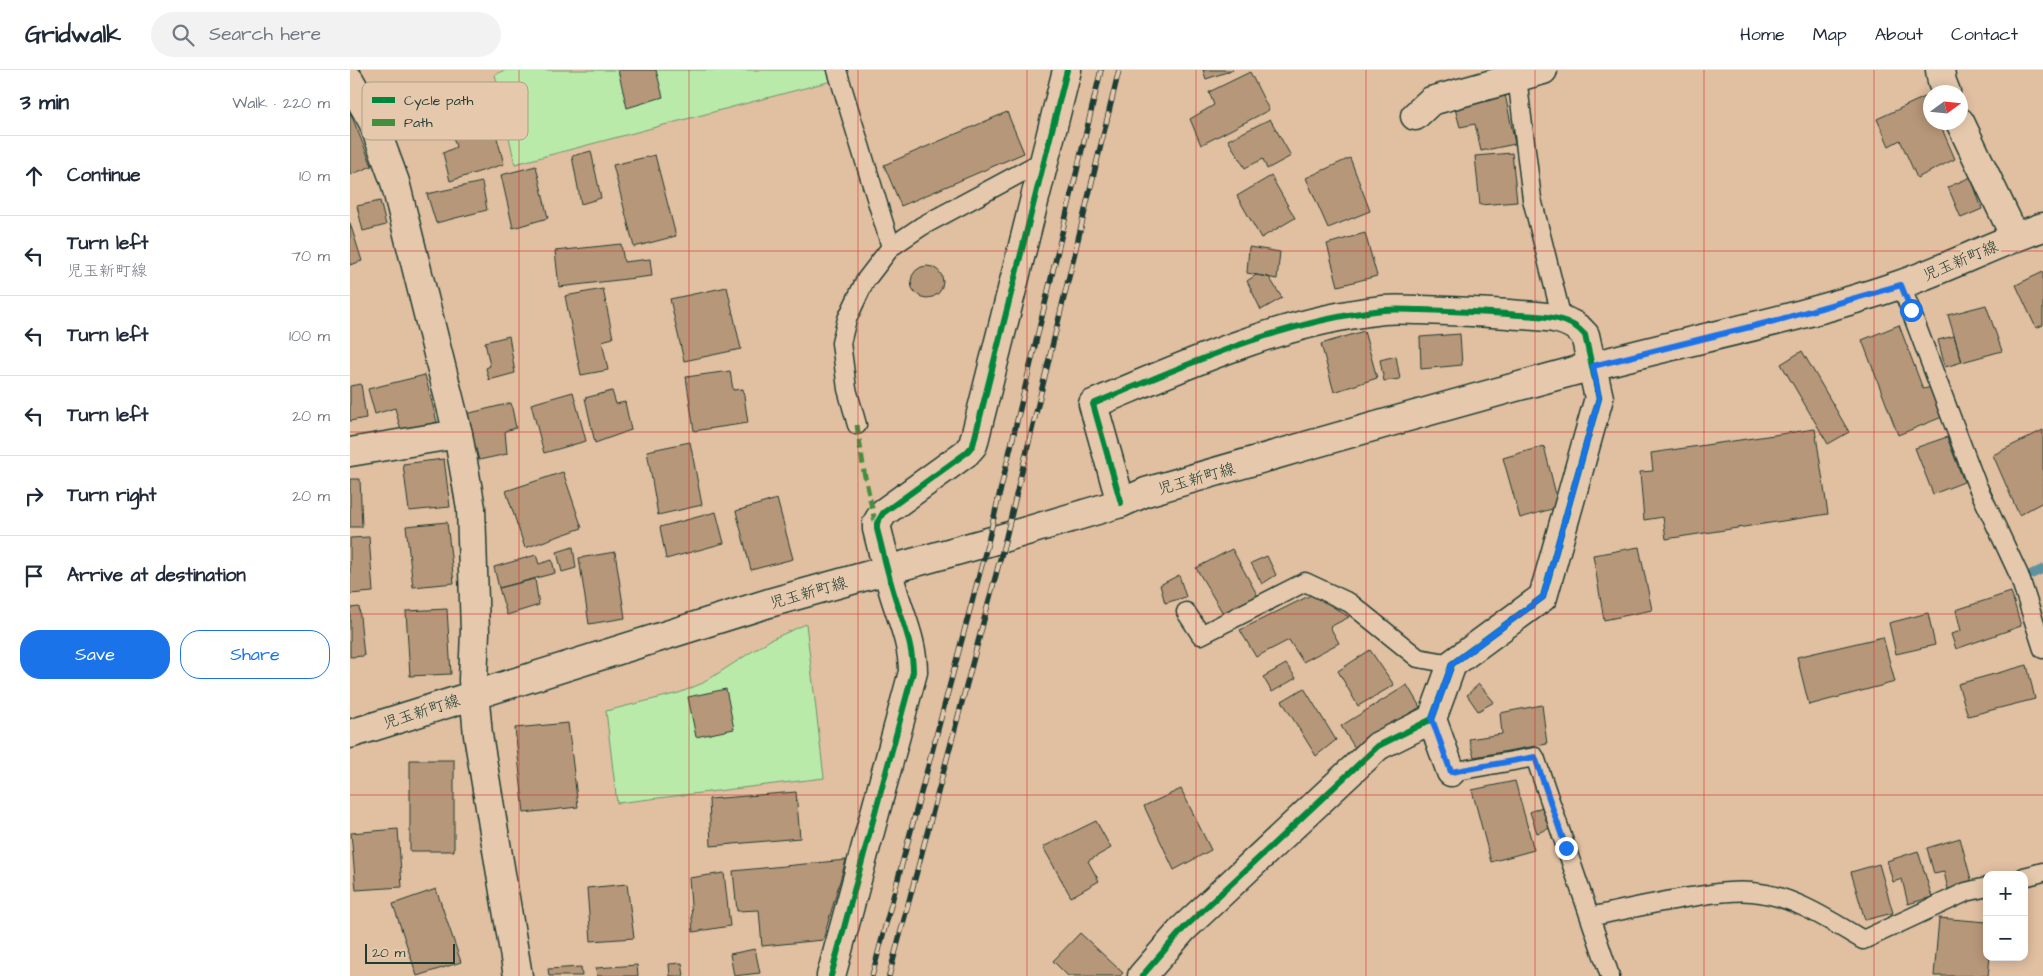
<!DOCTYPE html>
<html lang="en">
<head>
<meta charset="utf-8">
<style>
  body { margin:0; font-family:"Architects Daughter","Klee One",sans-serif; background:#f2f2f3; color:#1f2937 }
  .controls { position:absolute; right:15px; bottom:15px; display:grid; overflow:hidden; border-radius:10px; box-shadow:0 2px 12px #0003 }
  .controls button { width:45px; height:45px; display:grid; place-items:center; padding:0; border:0; border-bottom:1px solid #e0e1e3; background:#fff; color:#1f2937; font:25px sans-serif }
  .compass { position:absolute; left:1573px; top:15px; width:45px; height:45px; border-radius:50%; background:#fff; box-shadow:0 2px 12px #0003; rotate:75deg }
  .scale { position:absolute; left:15px; bottom:12px; width:90px; box-sizing:border-box; padding-left:5px; border:2px solid #1f3d34; border-top:0; font-size:14px; line-height:18px; white-space:nowrap; color:#1f3d34; -webkit-text-stroke:4px #e6c9ad; paint-order:stroke }
  .stop { position:absolute; width:15px; height:15px; margin:-11px; border:4px solid #1a73e8; border-radius:50%; background:#fff }
  .stop.end { background:#1a73e8; border-color:#fff; box-shadow:0 1px 5px #0008 }
  .list { margin:0; padding:0; list-style:none }
  h2 { display:flex; justify-content:space-between; align-items:center; height:65px; margin:0; padding:0 20px; font-size:21px }
  h2 small { font-size:16px; font-weight:400; color:#747a83 }
  .list li { display:grid; grid-template-columns:32px 1fr auto; gap:15px; align-items:center; box-sizing:border-box; height:80px; padding:0 20px; border-top:1px solid #e0e1e3 }
  .list b { display:block; font-size:19px; white-space:nowrap }
  .list p { margin:0; font-size:16px; white-space:nowrap; color:#747a83 }
  .list em { font-size:16px; font-style:normal; color:#747a83 }
  .actions { display:flex; gap:10px; padding:15px 20px }
  .actions a { flex:1; padding:11px 0; border:1px solid #1a73e8; border-radius:20px; text-align:center; font-size:18px; color:#1a73e8 }
  .actions .main { background:#1a73e8; color:#fff }
  .icon { flex:none; width:28px; height:28px; fill:none; stroke:currentColor; stroke-width:2; stroke-linecap:round; stroke-linejoin:round }
  .map { position:relative; flex:none; width:1693px; height:906px; overflow:hidden }
  header { display:flex; align-items:center; gap:30px; box-sizing:border-box; height:70px; padding:0 25px; background:#fff; border-bottom:1px solid #e0e1e3 }
  header strong { font-size:24px }
  nav { display:flex; gap:28px; margin-inline-start:auto; font-size:18px }
  .search { width:350px; height:45px; background:#f2f2f3; display:flex; align-items:center; gap:12px; box-sizing:border-box; padding:0 18px; border-radius:28px; color:#747a83; font-size:19px }
  main { display:flex }
  aside { flex:1; background:#fff }
  .map>svg:first-child { display:block }
  .green { fill:#baeaaa; stroke:#6c946f }
  .lines { fill:none; stroke-linecap:round; stroke-linejoin:round }
  .stream { stroke:#5d93a0; stroke-width:9 }
  .building { fill:#b79779; stroke:#1f3d34 }
  .lane-casing { stroke:#1f3d34; stroke-width:21 }
  .street-casing { stroke:#1f3d34; stroke-width:31 }
  .secondary-casing { stroke:#1f3d34; stroke-width:31 }
  .lane { stroke:#e6c9ad; stroke-width:18 }
  .street { stroke:#e6c9ad; stroke-width:28 }
  .secondary { stroke:#e6c9ad; stroke-width:28 }
  .rail-casing { stroke:#1f3d34; stroke-width:5.5 }
  .rail { stroke:#e6c9ad; stroke-width:4; stroke-dasharray:11; stroke-linecap:butt }
  .quiet { stroke:#448e40; stroke-width:5; stroke-dasharray:10 5; stroke-linecap:butt }
  .cycleway-casing { stroke:#e6c9ad; stroke-width:9 }
  .cycleway { stroke:#00873e; stroke-width:6 }
  .route { stroke:#1a73e8; stroke-width:6 }
  .grid { fill:none; stroke:#cd2929; stroke-width:1; stroke-opacity:0.55 }
  .labels { text-anchor:middle; stroke-width:4.5; stroke-linejoin:round; paint-order:stroke }
  .street-label { font-size:16px; fill:#1f3d34; stroke:#e6c9ad }
  .key { fill:#e6c9ad; stroke:#aa9f89; stroke-width:1 }
  .key-label { font-size:14px; fill:#1f3d34 }
</style>
</head>
<body>
<header>
<strong>Gridwalk</strong>
<div class="search"><svg class="icon" aria-label="search" viewBox="0 0 24 24"><circle cx="10" cy="10" r="6"/><path d="M15 15l6 6"/></svg>Search here</div>
<nav><a>Home</a><a>Map</a><a>About</a><a>Contact</a></nav>
</header>
<main>
<aside>
<h2>3 min<small>Walk · 220 m</small></h2>
<ul class="list">
<li><svg class="icon" aria-label="ahead" viewBox="0 0 24 24"><path d="M12 20V5M6 11l6-6 6 6"/></svg><div><b>Continue</b></div><em>10 m</em></li>
<li><svg class="icon" aria-label="left" viewBox="0 0 24 24"><path d="M17 20v-9H6M10 6l-5 5 5 5"/></svg><div><b>Turn left</b><p>児玉新町線</p></div><em>70 m</em></li>
<li><svg class="icon" aria-label="left" viewBox="0 0 24 24"><path d="M17 20v-9H6M10 6l-5 5 5 5"/></svg><div><b>Turn left</b></div><em>100 m</em></li>
<li><svg class="icon" aria-label="left" viewBox="0 0 24 24"><path d="M17 20v-9H6M10 6l-5 5 5 5"/></svg><div><b>Turn left</b></div><em>20 m</em></li>
<li><svg class="icon" aria-label="right" viewBox="0 0 24 24"><path d="M7 20v-9h11M14 6l5 5-5 5"/></svg><div><b>Turn right</b></div><em>20 m</em></li>
<li><svg class="icon" aria-label="arrive" viewBox="0 0 24 24"><path d="M6 21V4h12l-3 4 3 4H6"/></svg><div><b>Arrive at destination</b></div></li>
</ul>
<div class="actions"><a class="main">Save</a><a>Share</a></div>
</aside>
<div class="map">
<svg width="1693" height="906" viewBox="0 0 1693 906">
  <rect width="100%" height="100%" fill="#e1bfa1"/>
  <filter id="ink" filterUnits="userSpaceOnUse"><feTurbulence type="fractalNoise" baseFrequency=".02" numOctaves="2"/><feDisplacementMap in="SourceGraphic" scale="10" xChannelSelector="R" yChannelSelector="G"/><feConvolveMatrix kernelMatrix="1 2 1 2 8 2 1 2 1" color-interpolation-filters="sRGB"/></filter>
  <g filter="url(#ink)">
    <!-- green -->
    <path class="green" d="M156 0H487L489 9 165 94 145 4Z
      M456 554 474 708 267 733 256 641 329 623 353 613 420 570Z"/>
    <g class="lines">
      <!-- stream -->
      <path class="stream" d="M1680 505 1693 499"/>
    </g>
    <!-- building -->
    <path class="building" d="M268 0H306L313 27 277 38Z
      M853 0H883L856 9Z
      M900 2 919 40 851 75 840 49 864 35 859 22Z
      M132 12 154 94 100 111 93 83 106 77 91 25Z
      M1155 24 1165 74 1131 81 1125 54 1110 57 1104 35Z
      M1577 26 1580 34V52H1589L1605 89 1567 108 1550 70 1539 76 1527 49Z
      M0 42 22 96 0 105Z
      M657 42 674 83 551 136 534 95Z
      M920 49 941 86 917 99 913 89 895 98 878 70Z
      M241 81 251 128 231 134 222 86Z
      M1162 83 1167 132 1130 135 1125 86Z
      M305 85 326 166 284 177 263 95Z
      M1000 88 1020 141 978 158 956 108Z
      M186 96 198 148 163 158 151 105Z
      M921 106 945 148 911 168 887 126Z
      M1621 107 1632 139 1611 148 1598 117Z
      M132 112 137 140 86 153 77 124Z
      M30 131 36 155 13 161 7 136Z
      M0 153 12 191 0 195Z
      M1015 163 1027 206 988 216 977 174Z
      M271 174 274 192 300 189 302 206 209 217 205 181Z
      M899 177 930 182 927 209 897 203Z
      M561 212a16 16 0 1 1 32 0a16 16 0 1 1-32 0Z
      M1693 202V255L1686 258 1666 215Z
      M906 205 919 207 932 228 911 240 897 211Z
      M377 217 391 279 334 291 320 229Z
      M253 219 263 268 252 271 258 300 231 305 215 226Z
      M1636 235 1652 281 1612 292 1598 245Z
      M1549 255 1573 319 1582 317 1592 347 1548 365 1512 270Z
      M1014 261 1027 308 984 322 971 274Z
      M1110 264 1112 295 1071 299 1070 267Z
      M159 266 165 303 139 310 136 298 140 296 135 272Z
      M1604 266 1612 292 1595 297 1588 270Z
      M1452 281 1499 362 1478 374 1431 294Z
      M1046 286 1050 309 1034 311 1030 290Z
      M380 301 383 320 393 319 398 353 344 361 336 307Z
      M75 305 87 352 51 361 45 338 25 344 18 319Z
      M11 314 16 348 0 351V316Z
      M262 321 266 334 275 332 281 360 245 373 235 328Z
      M223 322 236 371 194 383 181 334Z
      M161 333 166 358 155 361 157 384 129 390 116 344Z
      M1465 359 1478 444 1316 469 1313 447 1294 450 1290 402 1303 401 1301 383Z
      M1693 360V432L1669 445 1643 385Z
      M1597 367 1614 412 1583 424 1565 378Z
      M340 372 352 435 308 445 297 381Z
      M1194 376 1209 437 1170 448 1153 388Z
      M94 389 100 437 59 441 53 394Z
      M213 402 232 458 175 478 156 421Z
      M0 409H10L12 457H0Z
      M427 429 443 489 401 500 386 441Z
      M366 442 374 473 316 489 310 457Z
      M97 452 104 513 63 517 56 456Z
      M19 467 23 522 0 524V468Z
      M223 477 226 498 212 502 207 482Z
      M1289 477 1302 540 1254 550 1243 485Z
      M882 479 909 528 874 545 846 498Z
      M265 482 275 548 239 554 229 488Z
      M186 485 189 494 202 490 205 503 149 518 144 497Z
      M917 486 926 505 912 514 901 493Z
      M829 505 836 527 815 533 810 515Z
      M185 509 189 535 157 545 149 518Z
      M1661 522 1671 556 1606 579 1601 564 1611 561 1606 540Z
      M963 524 999 547 980 557 989 573 953 592 939 570 906 587 890 560Z
      M9 537 14 586 0 587V538Z
      M97 539 101 604 60 606 56 541Z
      M1578 543 1585 575 1546 584 1539 553Z
      M1533 567 1545 612 1459 635 1447 587Z
      M1020 580 1044 615 1008 636 988 601Z
      M936 594 946 608 922 622 913 607Z
      M1677 595 1685 629 1618 646 1608 614Z
      M1129 614 1144 632 1128 641 1117 625Z
      M1057 615 1070 637 1005 678 991 656Z
      M954 618 986 670 966 686 932 631Z
      M376 619 384 659 346 667 338 627Z
      M1192 635 1197 674 1124 687 1119 669 1152 664 1150 643Z
      M218 653 228 737 174 743 165 658Z
      M60 690H104V781H60Z
      M1165 711 1184 780 1141 792 1122 720Z
      M831 719 861 780 824 800 794 736Z
      M446 722 450 768 361 776 359 729Z
      M1194 736 1200 758 1187 763 1180 742Z
      M746 751 761 778 738 791 749 811 721 827 693 777Z
      M48 759 52 817 6 820 1 763Z
      M1610 768 1622 813 1598 819 1594 802 1584 804 1577 778Z
      M1568 781 1582 827 1558 834 1552 809 1543 812 1537 791Z
      M496 790 473 870 412 876 409 840 387 841 383 801Z
      M1529 794 1543 843 1515 850 1501 802Z
      M374 803 380 856 343 862 339 808Z
      M277 814 284 868 241 871 237 818Z
      M86 819 111 892 67 906 43 834Z
      M1589 848 1637 852V887H1640L1638 906H1584Z
      M730 863 773 903 770 906H718L703 891Z
      M405 879 410 903 384 906 380 884Z
      M332 893 334 906H320L319 894Z
      M287 895 288 906H247L246 898Z
      M231 897 232 906H199L198 899Z"/>
    <g class="lines">
      <defs>
        <path id="lane" d="M487 0 541 177 515 211 497 249 491 273 497 319 507 355
          M1167 7 1182 129 1212 249
          M541 177 572 156 693 91
          M1551 215 1626 413 1669 505 1693 579
          M836 542 851 565 955 512 1000 533 1068 588 1102 594
          M1101 702 1185 687 1260 906
          M1674 807 1693 802
          M1240 847C1273 840 1307 832 1341 827 1361 824 1382 820 1402 822 1442 825 1479 850 1513 870L1616 822 1637 817"/>
        <path id="street" d="M1590 0 1592 12 1596 22
          M1065 46 1081 31 1193 0
          M1610 52 1665 167
          M0 382 108 364
          M771 433 743 334C836 295 931 251 1033 240 1046 239 1059 240 1071 240 1100 241 1129 242 1158 244 1185 247 1217 243 1235 265L1249 328 1193 527 1102 594 1082 649 1028 676 833 859 792 906
          M1082 649 1101 702
          M481 906 563 602C563 575 553 552 545 527 538 505 533 482 527 459V453L533 443 616 383 623 375 717 0"/>
        <path id="secondary" d="M0 11 23 52 45 112 108 364 121 438 125 562 123 610 128 665 168 906
          M0 664 419 533 656 467 771 433 796 422C948 378 1101 334 1254 293 1352 267 1453 248 1549 215 1598 198 1644 174 1693 157"/>
      </defs>
      <!-- lane casing -->
      <use href="#lane" class="lane-casing"/>
      <!-- street casing -->
      <use href="#street" class="street-casing"/>
      <!-- secondary casing -->
      <use href="#secondary" class="secondary-casing"/>
      <!-- lane -->
      <use href="#lane" class="lane"/>
      <!-- street -->
      <use href="#street" class="street"/>
      <!-- secondary -->
      <use href="#secondary" class="secondary"/>
      <defs>
        <path id="rail" d="M522 906 638 472 751 0
          M539 906 656 467 769 0"/>
      </defs>
      <!-- rail casing -->
      <use href="#rail" class="rail-casing"/>
      <!-- rail -->
      <use href="#rail" class="rail"/>
      <!-- quiet -->
      <path class="quiet" d="M507 355 514 402 526 456"/>
      <defs>
        <path id="cycleway" d="M771 433 743 334C836 295 931 251 1033 240 1046 239 1059 240 1071 240 1100 241 1129 242 1158 244 1185 247 1217 243 1235 265L1249 328 1193 527 1102 594 1082 649 1028 676 833 859 792 906
          M481 906 563 602C563 575 553 552 545 527 538 505 533 482 527 459V453L533 443 616 383 623 375 717 0"/>
      </defs>
      <!-- cycleway casing -->
      <use href="#cycleway" class="cycleway-casing"/>
      <!-- cycleway -->
      <use href="#cycleway" class="cycleway"/>
    </g>
  </g>
  <g class="lines" filter="url(#ink)">
    <!-- route -->
    <path class="route" d="M1216 778 1185 687 1101 702 1082 649 1102 594 1193 527 1249 328 1243 296 1432 249 1551 215 1561 240"/>
  </g>
  <!-- grid -->
  <path class="grid" d="M169 0V906M339 0V906M508 0V906M677 0V906M846 0V906M1016 0V906M1185 0V906M1354 0V906M1524 0V906M0 181H1693M0 362H1693M0 544H1693M0 725H1693"/>
  <g class="labels">
    <!-- street labels -->
    <g class="street-label">
      <text transform="translate(1610 190) rotate(-23)" y="6">児玉新町線</text>
      <text transform="translate(846 408) rotate(-16)" y="6">児玉新町線</text>
      <text transform="translate(458 522) rotate(-16)" y="6">児玉新町線</text>
      <text transform="translate(71 641) rotate(-18)" y="6">児玉新町線</text>
    </g>
  </g>
  <!-- legend -->
  <rect x="12" y="12" width="166" height="58" rx="8" class="key"/>
  <rect x="22" y="27" width="23" height="6" fill="#00873e"/>
  <rect x="22" y="49" width="23" height="7" fill="#448e40"/>
  <g class="key-label">
    <text x="54" y="35">Cycle path</text>
    <text x="54" y="57">Path</text>
  </g>
</svg>
<div class="controls">
<button>+</button>
<button>−</button>
</div>
<svg class="compass" viewBox="-18 -18 36 36"><path d="M0-13l5 13h-10z" fill="#e53935"/><path d="M0 13l5-13h-10z" fill="#747a83"/></svg>
<div class="scale">20 m</div>
<div class="stop" style="left:1561px;top:240px"></div>
<div class="stop end" style="left:1216px;top:778px"></div>
</div>
</main>
</body>
</html>
